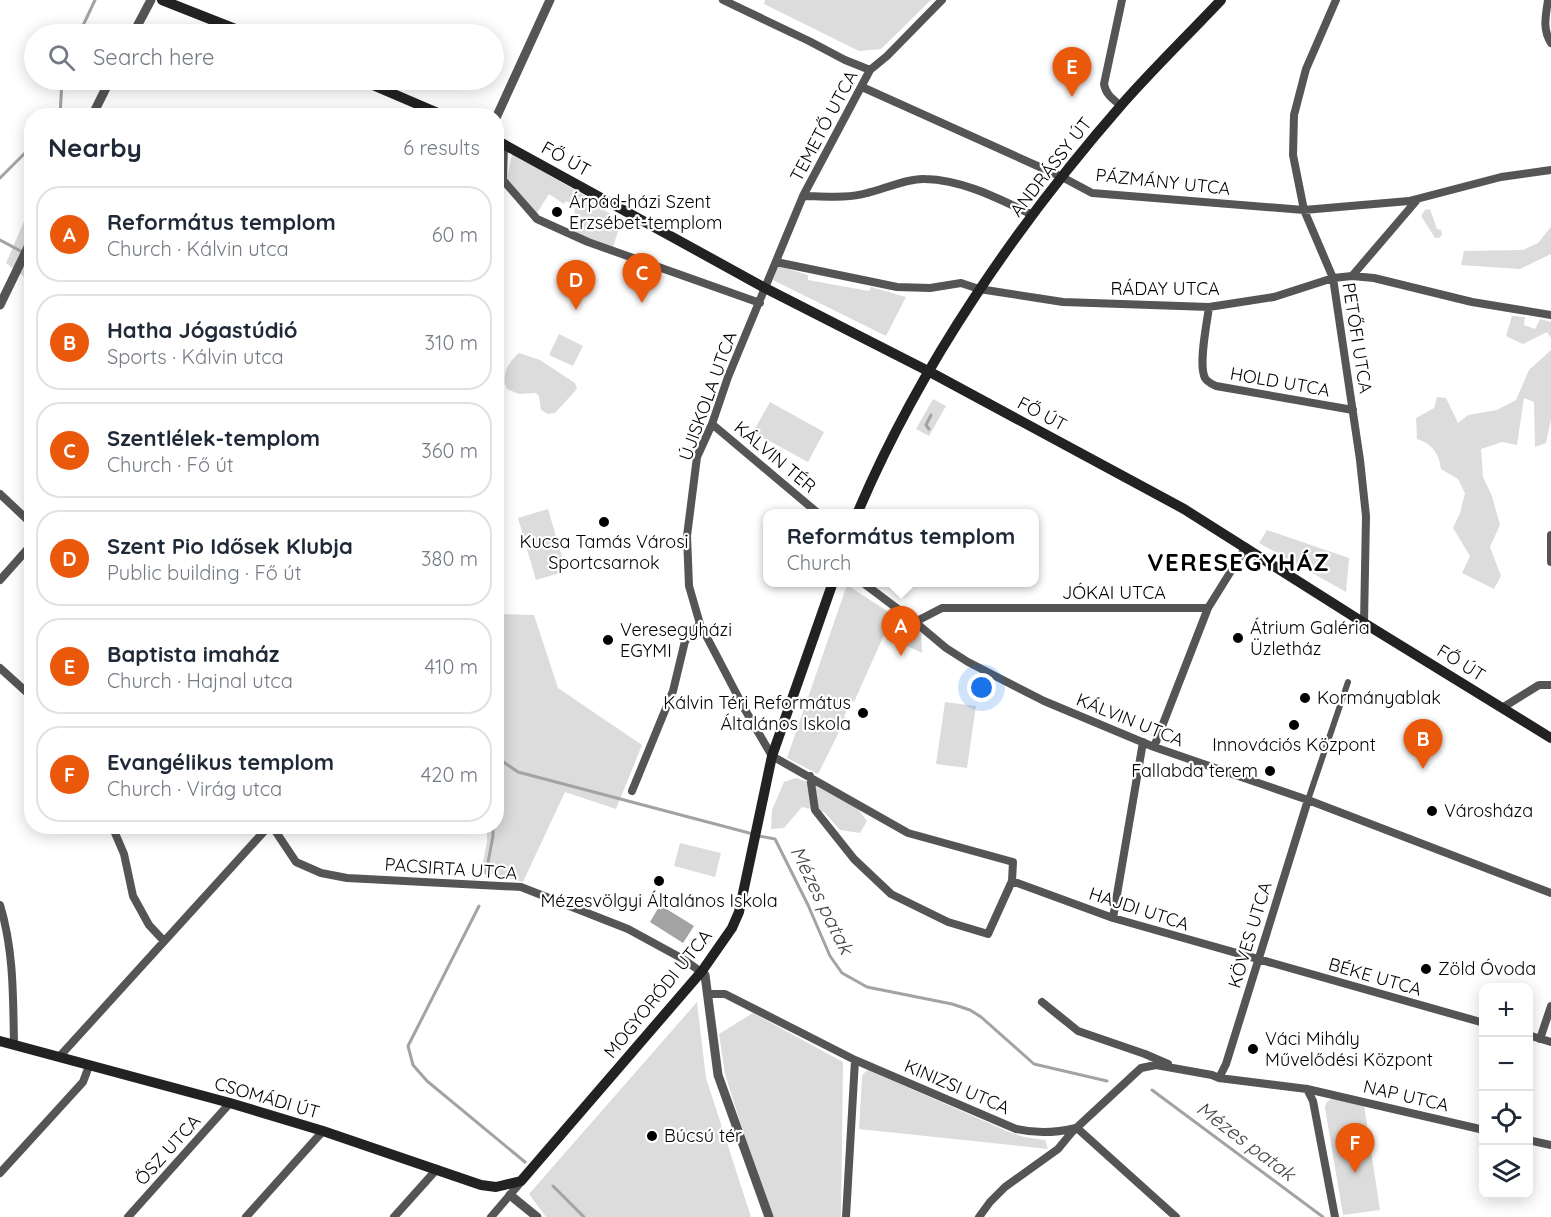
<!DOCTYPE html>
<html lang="en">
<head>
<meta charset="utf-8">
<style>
  body { margin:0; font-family:Quicksand,sans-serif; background:#f6f6f7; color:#1f2937 }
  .controls { position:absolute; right:18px; bottom:18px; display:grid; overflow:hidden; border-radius:12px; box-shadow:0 3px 15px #0003 }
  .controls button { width:54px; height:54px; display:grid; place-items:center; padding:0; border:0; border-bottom:2px solid #e0e1e3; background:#fff; color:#1f2937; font:30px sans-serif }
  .you { position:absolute; left:982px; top:688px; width:21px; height:21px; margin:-15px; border:4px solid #fff; border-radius:50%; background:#1a73e8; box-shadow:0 0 0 9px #1a73e833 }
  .badge { display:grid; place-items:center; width:39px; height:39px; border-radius:50%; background:#ea580c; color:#fff; font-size:20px; font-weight:700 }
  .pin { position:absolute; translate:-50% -50px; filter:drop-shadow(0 2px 3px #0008) }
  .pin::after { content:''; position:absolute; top:32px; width:21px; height:18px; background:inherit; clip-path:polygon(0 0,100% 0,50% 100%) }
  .popup { position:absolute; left:763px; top:509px; width:276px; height:78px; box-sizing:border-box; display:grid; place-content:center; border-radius:12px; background:#fff; filter:drop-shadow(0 2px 4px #0005); font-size:20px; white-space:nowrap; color:#747a83 }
  .popup b { font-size:22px; color:#1f2937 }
  .popup::after { content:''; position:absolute; left:50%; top:100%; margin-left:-12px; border:12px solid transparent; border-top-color:#fff }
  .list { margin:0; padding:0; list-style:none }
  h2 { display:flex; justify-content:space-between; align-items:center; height:78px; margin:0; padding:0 24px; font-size:26px }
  h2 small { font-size:20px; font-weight:400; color:#747a83 }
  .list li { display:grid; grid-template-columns:39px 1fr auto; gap:18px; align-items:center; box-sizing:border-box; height:96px; margin:0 12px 12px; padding:0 12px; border:2px solid #e0e1e3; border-radius:24px }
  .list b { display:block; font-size:22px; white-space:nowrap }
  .list p { margin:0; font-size:20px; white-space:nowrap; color:#747a83 }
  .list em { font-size:20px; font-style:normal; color:#747a83 }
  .icon { flex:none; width:33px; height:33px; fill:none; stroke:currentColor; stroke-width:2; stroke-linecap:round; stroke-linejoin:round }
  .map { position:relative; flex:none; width:1551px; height:1217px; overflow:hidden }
  .search { position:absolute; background:#fff; box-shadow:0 3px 15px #0003; left:24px; top:24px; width:480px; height:66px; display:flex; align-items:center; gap:15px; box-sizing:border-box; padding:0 21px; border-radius:33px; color:#747a83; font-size:22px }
  .panel { position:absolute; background:#fff; box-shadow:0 3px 15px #0003; left:24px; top:108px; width:480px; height:726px; border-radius:24px }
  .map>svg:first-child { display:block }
  .green { fill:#dcdcdc }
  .water { fill:#a3a3a3 }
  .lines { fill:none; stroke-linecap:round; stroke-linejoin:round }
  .stream { stroke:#a3a3a3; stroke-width:3 }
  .pedestrian { stroke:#555; stroke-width:6 }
  .minor { stroke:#555; stroke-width:8 }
  .tertiary { stroke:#555; stroke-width:9 }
  .secondary { stroke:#222; stroke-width:10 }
  .poi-dot { fill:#000; stroke:#fff; stroke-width:2 }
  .labels { text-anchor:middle; stroke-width:4.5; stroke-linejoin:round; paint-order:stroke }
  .street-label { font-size:18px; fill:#000; stroke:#fff }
  .poi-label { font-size:18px; fill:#000; stroke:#fff; text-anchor:start }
  .water-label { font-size:20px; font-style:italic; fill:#444; stroke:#fff }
  .district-label { font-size:24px; font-weight:bold; letter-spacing:1.5px; fill:#000; stroke:#fff }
</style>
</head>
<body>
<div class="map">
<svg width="1551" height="1217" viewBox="0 0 1551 1217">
  <rect width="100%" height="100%" fill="#fff"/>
  <!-- green -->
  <path class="green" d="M765 0H931L881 49 859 51 764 4Z
    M512 154 584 195 621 222 613 247 572 232 579 218 574 212 576 207 566 201 564 204 549 194 537 213 507 178Z
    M31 205V282L6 263Z
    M1430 209 1437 229 1441 230 1442 235 1439 238H1435L1421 216 1425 210Z
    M1551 227V254L1520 269 1461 265 1464 251 1523 250 1538 243Z
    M778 266 808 275V280L869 291 871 287 906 297 886 336 773 280Z
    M1512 316 1525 317 1524 325 1535 329 1540 319 1551 322V338L1547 332 1523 344 1506 336Z
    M559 334 583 346 573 366 549 355Z
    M1551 350V419L1546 443 1535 447 1534 402 1524 398 1517 445 1502 442 1481 449 1483 477 1492 496 1500 525 1490 547 1501 576 1494 589 1462 573 1470 556 1453 528 1460 513 1465 493 1458 479 1441 469C1439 453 1432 444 1417 439L1416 418 1434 408 1437 397 1446 398 1458 423 1468 415 1497 410 1516 400 1529 370Z
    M519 353 540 360 575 383 577 389 555 413 548 414 541 410 539 396 536 393 519 394 507 389C500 376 509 361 519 353Z
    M933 399 946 406 929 436 916 429Z
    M770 402 824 432 808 462 753 432Z
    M548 509 566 571 536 580 518 518Z
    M1267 530 1349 558 1346 592 1259 543Z
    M847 585 921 633 922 653 884 635 854 702 851 701 849 705 850 706 844 716 846 718 818 774 787 758Z
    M497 614 534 615 558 688 642 745 616 809 565 792 523 882 481 871 487 842V827L496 826Z
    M945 702 976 706 967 768 936 764Z
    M796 778 826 788 855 805 867 821 860 833 840 830 824 812 802 807 784 828 771 829 772 810 784 782Z
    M680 843 721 853 715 877 674 866Z
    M697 1002 706 1078 751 1217H546L529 1194Z
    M753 1013 843 1062 841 1217H770L725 1074 719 1034Z
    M868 1070 1009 1132 1024 1137 1045 1140 1048 1149 859 1129 862 1078 863 1074Z
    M1331 1099 1364 1105 1380 1210 1343 1215 1325 1108 1326 1103Z"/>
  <!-- water -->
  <path class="water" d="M660 905 694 926 683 943 650 922Z"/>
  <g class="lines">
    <!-- stream -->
    <path class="stream" d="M79 34 95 0
      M60 116 62 80
      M0 178 32 146
      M0 240 32 257
      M929 429 926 425 931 415
      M496 757 518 772 753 834
      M759 836 775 839 808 905 830 956 842 973 867 987 952 1004 970 1010 981 1017 1034 1064 1107 1081
      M486 873 493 836V826
      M479 906 408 1046 413 1065 427 1081 525 1162
      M1152 1090 1323 1217
      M553 1186 584 1217"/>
    <!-- pedestrian -->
    <path class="pedestrian" d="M1308 800 1348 682"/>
    <!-- minor -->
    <path class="minor" d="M723 0 809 41 845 60 870 70
      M1336 0 1306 69 1294 115 1293 155 1304 210 1333 278 1360 460 1366 516 1364 623
      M1548 0C1546 15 1542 29 1551 43
      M862 87 1062 177 1092 193 1304 210 1409 201 1501 177 1551 170
      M1121 106C1113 99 1106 95 1104 84L1122 0
      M504 144 503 180 537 219 588 242 760 303
      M803 196C825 196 846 199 867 193 884 189 908 178 925 179 964 180 999 199 1033 215
      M776 262 897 287 930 288 961 283 979 289 1063 302 1209 307 1274 297 1333 278 1352 276 1374 278 1472 302 1551 315
      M1352 276 1417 200
      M1209 307C1207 323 1198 365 1205 378 1207 382 1212 384 1216 386L1353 410
      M712 424 819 514
      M0 494 32 524
      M1551 535V562
      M0 580 32 544
      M862 582 915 622 946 648 968 662 1044 701 1154 747 1308 800 1551 893
      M915 622 942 608H1208
      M0 668 32 697
      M1502 708 1539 685H1551
      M1154 747 1208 608 1246 547
      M810 776 815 810 854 859 891 894 948 922 988 934 1012 881 1013 862 908 833 772 756 744 708 700 624 689 586 687 536 697 457 712 424 728 377 803 196 870 70 887 56 942 0
      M632 791 673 691 685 641 700 624
      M112 826 124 854 133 896 149 925 164 941
      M272 826 296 862 321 873 347 878 521 887 628 929 683 959 704 974
      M1012 881 1113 918 1484 1023
      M0 905C14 951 13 997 14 1045
      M1113 918 1143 742
      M709 994H725L855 1060 1016 1129C1037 1134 1055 1133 1076 1128
      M1042 1002 1078 1031 1145 1054 1168 1064
      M1528 1035 1551 1042
      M1540 1039 1551 1006
      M59 1057 269 826
      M1219 1078 1226 1064 1308 800
      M1307 1089 1313 1101 1335 1217
      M1077 1128 1176 1217
      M1528 1140 1551 1145
      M0 1173 83 1082 89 1066
      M128 1217 230 1103
      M246 1217 323 1131
      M394 1217 437 1169
      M491 1217 521 1182
      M846 1217 855 1060
      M979 1217 990 1202 1005 1187 1058 1149 1072 1132 1141 1068 1156 1065 1212 1075 1219 1078 1307 1089 1484 1130"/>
    <!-- tertiary -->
    <path class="tertiary" d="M133 34 151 0
      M92 116 110 80
      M496 118 550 0
      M0 305 32 239
      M705 975 718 1075 769 1217
      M510 1195 537 1217"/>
    <!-- secondary -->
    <path class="secondary" d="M162 0 248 34
      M361 80 445 116
      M496 140 765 288 930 372 1184 509 1364 623 1551 738
      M857 514C920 365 1018 223 1124 102 1155 67 1189 34 1221 0
      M0 1041 230 1103 323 1131 481 1185 496 1187 521 1181 702 971 732 928 739 912 772 756 833 582"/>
  </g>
  <!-- markers -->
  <g class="poi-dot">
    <circle cx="557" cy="212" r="6"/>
    <circle cx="604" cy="522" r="6"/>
    <circle cx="1238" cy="638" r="6"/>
    <circle cx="608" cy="640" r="6"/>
    <circle cx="1305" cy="698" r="6"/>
    <circle cx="863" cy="713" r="6"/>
    <circle cx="1294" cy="725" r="6"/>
    <circle cx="1270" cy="771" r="6"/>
    <circle cx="1432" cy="811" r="6"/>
    <circle cx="659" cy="881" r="6"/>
    <circle cx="1426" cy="969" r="6"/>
    <circle cx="1253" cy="1049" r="6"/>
    <circle cx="652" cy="1136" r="6"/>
  </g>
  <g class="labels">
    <!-- street labels -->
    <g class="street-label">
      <text transform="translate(824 126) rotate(-62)" y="6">TEMETŐ UTCA</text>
      <text transform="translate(566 159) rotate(29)" y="6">FŐ ÚT</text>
      <text transform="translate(1051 167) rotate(-52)" y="6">ANDRÁSSY ÚT</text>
      <text transform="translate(1163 182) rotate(6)" y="6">PÁZMÁNY UTCA</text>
      <text x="1165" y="295">RÁDAY UTCA</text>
      <text transform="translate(1357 338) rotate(81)" y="6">PETŐFI UTCA</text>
      <text transform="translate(1280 382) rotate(10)" y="6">HOLD UTCA</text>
      <text transform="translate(708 396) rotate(-70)" y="6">ÚJISKOLA UTCA</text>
      <text transform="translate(1042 414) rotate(28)" y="6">FŐ ÚT</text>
      <text transform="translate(775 457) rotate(40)" y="6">KÁLVIN TÉR</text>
      <text x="1114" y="599">JÓKAI UTCA</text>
      <text transform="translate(1461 663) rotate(32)" y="6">FŐ ÚT</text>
      <text transform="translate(1130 720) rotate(22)" y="6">KÁLVIN UTCA</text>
      <text transform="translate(451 869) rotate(4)" y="6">PACSIRTA UTCA</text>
      <text transform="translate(1139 909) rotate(18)" y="6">HAJDI UTCA</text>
      <text transform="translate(1250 935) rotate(-73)" y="6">KÖVES UTCA</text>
      <text transform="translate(1375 977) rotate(16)" y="6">BÉKE UTCA</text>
      <text transform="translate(658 994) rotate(-51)" y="6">MOGYORÓDI UTCA</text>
      <text transform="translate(957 1087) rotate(23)" y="6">KINIZSI UTCA</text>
      <text transform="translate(1406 1096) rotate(13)" y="6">NAP UTCA</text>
      <text transform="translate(267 1098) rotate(16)" y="6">CSOMÁDI ÚT</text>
      <text transform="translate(168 1150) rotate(-48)" y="6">ŐSZ UTCA</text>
    </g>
    <!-- poi labels -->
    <g class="poi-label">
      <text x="569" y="208">Árpád-házi Szent<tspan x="569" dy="21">Erzsébet-templom</tspan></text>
      <text x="604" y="548" text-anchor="middle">Kucsa Tamás Városi<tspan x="604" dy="21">Sportcsarnok</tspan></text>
      <text x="1250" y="634">Átrium Galéria<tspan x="1250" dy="21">Üzletház</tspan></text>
      <text x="620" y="636">Veresegyházi<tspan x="620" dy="21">EGYMI</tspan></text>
      <text x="1317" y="704">Kormányablak</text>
      <text x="851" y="709" text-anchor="end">Kálvin Téri Református<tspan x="851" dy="21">Általános Iskola</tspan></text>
      <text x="1294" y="751" text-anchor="middle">Innovációs Központ</text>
      <text x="1258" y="777" text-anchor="end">Fallabda terem</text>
      <text x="1444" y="817">Városháza</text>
      <text x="659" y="907" text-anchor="middle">Mézesvölgyi Általános Iskola</text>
      <text x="1438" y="975">Zöld Óvoda</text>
      <text x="1265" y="1045">Váci Mihály<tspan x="1265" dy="21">Művelődési Központ</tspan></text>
      <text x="664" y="1142">Búcsú tér</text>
    </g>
    <!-- water labels -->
    <g class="water-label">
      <text transform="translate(822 900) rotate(64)" y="7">Mézes patak</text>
      <text transform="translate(1246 1141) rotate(37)" y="7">Mézes patak</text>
    </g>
    <!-- district labels -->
    <g class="district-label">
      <text x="1239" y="571">VERESEGYHÁZ</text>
    </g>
  </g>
</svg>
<div class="controls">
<button>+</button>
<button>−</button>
<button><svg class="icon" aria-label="locate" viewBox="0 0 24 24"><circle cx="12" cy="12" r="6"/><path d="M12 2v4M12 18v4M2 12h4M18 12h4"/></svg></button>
<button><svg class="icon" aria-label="layers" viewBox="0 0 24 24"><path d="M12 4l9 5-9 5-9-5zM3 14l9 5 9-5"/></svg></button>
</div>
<div class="you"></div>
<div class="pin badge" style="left:901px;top:656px">A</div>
<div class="popup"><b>Református templom</b>Church</div>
<div class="pin badge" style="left:1423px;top:769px">B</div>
<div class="pin badge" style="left:642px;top:303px">C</div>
<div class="pin badge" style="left:576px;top:310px">D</div>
<div class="pin badge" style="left:1072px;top:97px">E</div>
<div class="pin badge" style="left:1355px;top:1173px">F</div>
<div class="search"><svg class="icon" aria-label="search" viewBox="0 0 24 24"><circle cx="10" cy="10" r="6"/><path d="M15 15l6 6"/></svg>Search here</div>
<section class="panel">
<h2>Nearby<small>6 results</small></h2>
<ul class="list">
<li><span class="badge">A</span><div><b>Református templom</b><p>Church · Kálvin utca</p></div><em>60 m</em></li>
<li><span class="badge">B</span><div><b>Hatha Jógastúdió</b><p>Sports · Kálvin utca</p></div><em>310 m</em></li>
<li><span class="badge">C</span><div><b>Szentlélek-templom</b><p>Church · Fő út</p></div><em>360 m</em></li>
<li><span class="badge">D</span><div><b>Szent Pio Idősek Klubja</b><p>Public building · Fő út</p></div><em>380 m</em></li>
<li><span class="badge">E</span><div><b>Baptista imaház</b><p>Church · Hajnal utca</p></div><em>410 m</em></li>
<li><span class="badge">F</span><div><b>Evangélikus templom</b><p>Church · Virág utca</p></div><em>420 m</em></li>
</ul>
</section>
</div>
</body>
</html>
